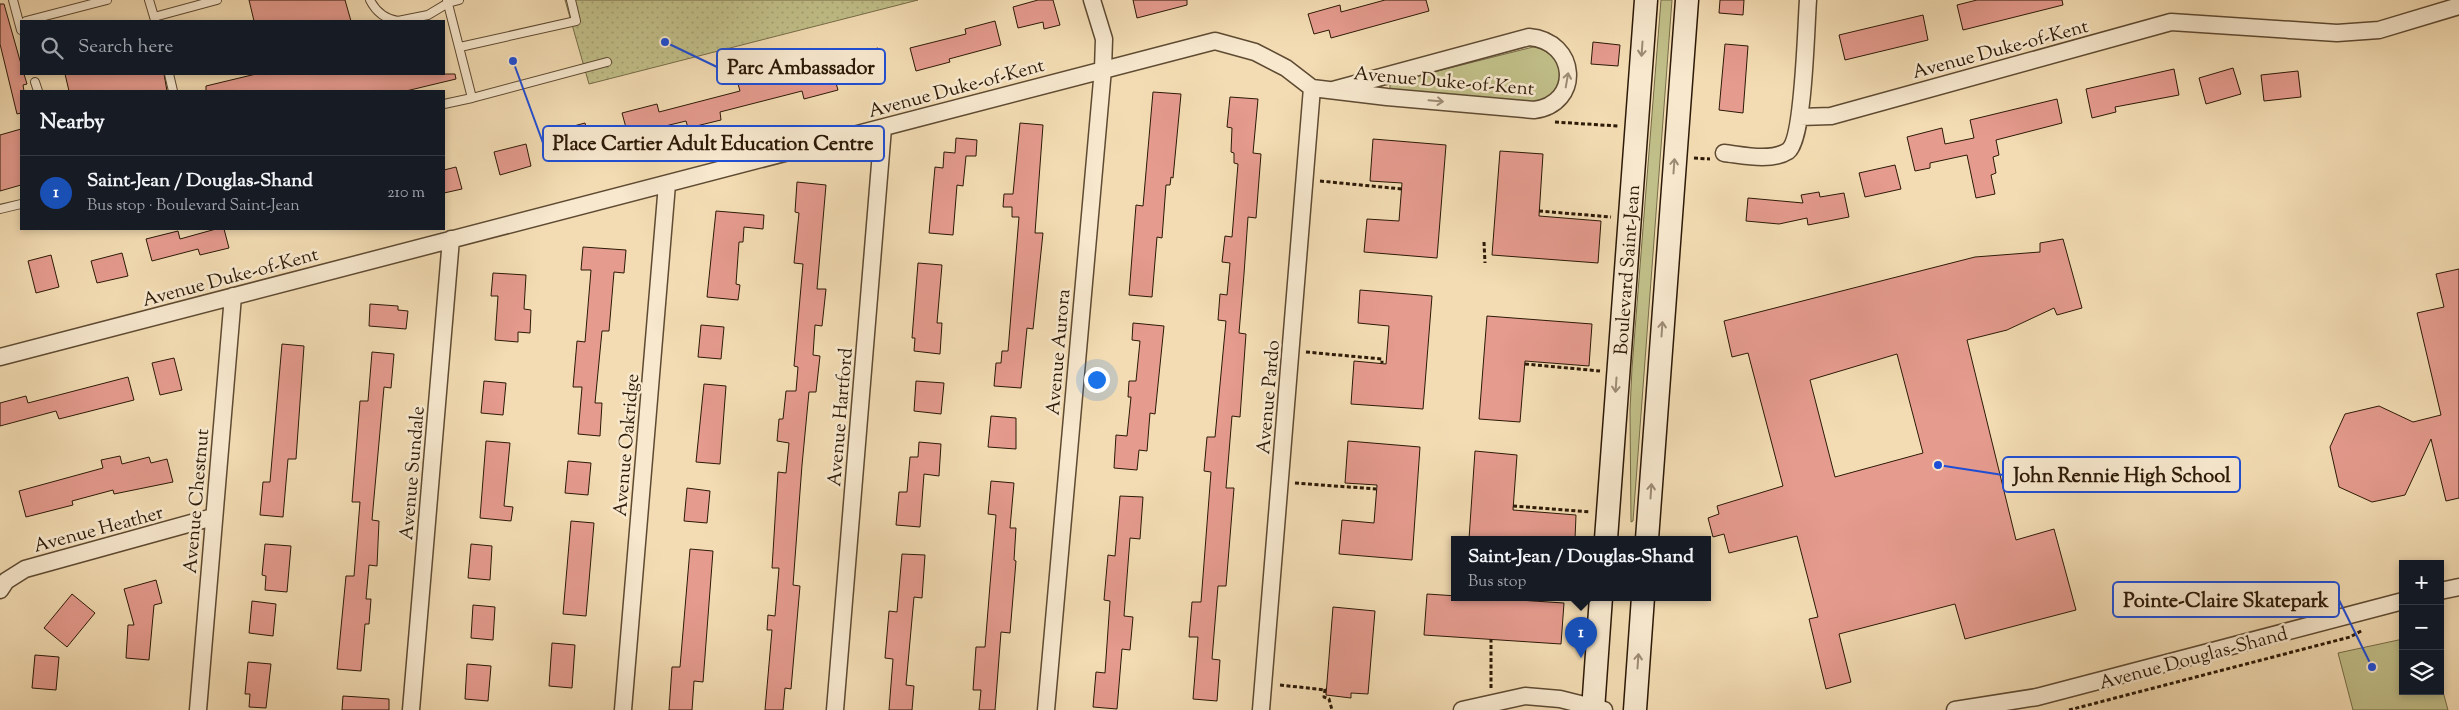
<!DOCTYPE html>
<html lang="en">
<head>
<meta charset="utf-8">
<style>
  body { margin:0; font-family:"Sorts Mill Goudy",serif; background:#20242c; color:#f1f3f6 }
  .controls { position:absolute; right:15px; bottom:15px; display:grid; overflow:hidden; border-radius:0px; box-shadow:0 2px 8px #0003 }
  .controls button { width:45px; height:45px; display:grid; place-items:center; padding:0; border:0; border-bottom:1px solid #363941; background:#171b24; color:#f1f3f6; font:25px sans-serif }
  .you { position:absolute; left:1096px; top:379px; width:18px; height:18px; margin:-12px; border:4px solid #fff; border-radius:50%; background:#1a73e8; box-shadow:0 0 0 8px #1a73e833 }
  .badge { display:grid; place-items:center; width:32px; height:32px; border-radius:50%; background:#2563eb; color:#fff; font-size:16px; font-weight:700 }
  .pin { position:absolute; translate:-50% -41px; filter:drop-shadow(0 1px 2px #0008) }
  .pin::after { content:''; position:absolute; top:26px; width:18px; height:15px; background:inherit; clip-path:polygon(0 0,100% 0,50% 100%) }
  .popup { position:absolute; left:1451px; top:536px; width:260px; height:65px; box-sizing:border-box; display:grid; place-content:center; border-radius:0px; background:#171b24; filter:drop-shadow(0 1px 4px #0005); font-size:16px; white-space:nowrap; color:#9ea1a6 }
  .popup b { font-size:19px; color:#f1f3f6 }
  .popup::after { content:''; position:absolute; left:50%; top:100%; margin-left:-10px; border:10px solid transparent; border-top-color:#171b24 }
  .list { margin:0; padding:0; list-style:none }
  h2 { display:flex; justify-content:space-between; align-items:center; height:65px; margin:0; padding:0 20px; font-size:21px }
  h2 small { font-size:16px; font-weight:400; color:#9ea1a6 }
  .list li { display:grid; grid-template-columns:32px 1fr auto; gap:15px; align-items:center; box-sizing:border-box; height:75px; padding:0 20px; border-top:1px solid #363941 }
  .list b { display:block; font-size:19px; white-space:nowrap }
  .list p { margin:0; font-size:16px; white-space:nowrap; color:#9ea1a6 }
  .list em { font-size:16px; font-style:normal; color:#9ea1a6 }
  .icon { flex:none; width:28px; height:28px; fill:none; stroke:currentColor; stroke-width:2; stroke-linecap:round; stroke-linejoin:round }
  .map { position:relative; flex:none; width:2459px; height:710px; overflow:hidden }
  .search { position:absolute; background:#171b24; box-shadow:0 2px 8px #0003; left:20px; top:20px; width:425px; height:55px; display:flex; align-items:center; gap:12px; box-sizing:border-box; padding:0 18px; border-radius:0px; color:#9ea1a6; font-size:19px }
  .panel { position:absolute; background:#171b24; box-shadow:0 2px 8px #0003; left:20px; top:90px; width:425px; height:140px; border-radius:0px }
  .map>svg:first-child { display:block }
  .grass { fill:#c1bf89; stroke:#766c48 }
  .park { fill:url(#park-dots); stroke:#766c48 }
  .building { fill:#e59b8e; stroke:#2c1907; fill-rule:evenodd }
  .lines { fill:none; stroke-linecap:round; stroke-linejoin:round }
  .service-casing { stroke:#5e4a32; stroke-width:10 }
  .minor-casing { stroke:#5e4a32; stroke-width:19 }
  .secondary-casing { stroke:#2c1907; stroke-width:25 }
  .path { stroke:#2c1907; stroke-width:3; stroke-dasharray:4 2.5; stroke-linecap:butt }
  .service { stroke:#f7e8ce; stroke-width:8 }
  .minor { stroke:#f7e8ce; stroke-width:16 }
  .secondary { stroke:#f7e8ce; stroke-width:22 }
  .oneway { stroke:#9c8b74 }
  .labels { text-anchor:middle; stroke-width:5; stroke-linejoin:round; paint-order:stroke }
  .street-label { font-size:19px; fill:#2c1907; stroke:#f7e8ce }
  .leader { fill:none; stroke:#1d4ed8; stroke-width:2 }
  .callout-dot { fill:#1d4ed8; stroke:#f7e8ce; stroke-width:2 }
  .callout { fill:#f7e8ce; stroke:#1d4ed8; stroke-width:2 }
  .callout-label { font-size:20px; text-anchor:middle; font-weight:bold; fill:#2c1907 }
</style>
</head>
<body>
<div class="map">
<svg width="2459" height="710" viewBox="0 0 2459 710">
  <defs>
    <pattern id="park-dots" width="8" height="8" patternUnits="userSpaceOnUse" patternTransform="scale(1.25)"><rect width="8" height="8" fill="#c1bf89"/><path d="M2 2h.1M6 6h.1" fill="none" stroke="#a6a475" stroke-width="1.8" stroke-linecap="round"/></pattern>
  </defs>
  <rect width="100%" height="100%" fill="#f3dcb3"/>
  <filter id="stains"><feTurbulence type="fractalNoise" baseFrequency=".004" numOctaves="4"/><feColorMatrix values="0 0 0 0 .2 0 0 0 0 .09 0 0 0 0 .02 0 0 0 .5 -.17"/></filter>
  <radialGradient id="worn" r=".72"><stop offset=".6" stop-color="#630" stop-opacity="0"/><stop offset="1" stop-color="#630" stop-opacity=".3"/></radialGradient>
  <!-- grass -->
  <path class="grass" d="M1661 0H1672L1633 521 1631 522 1630 410 1632 368Z
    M1533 47C1555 50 1571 75 1552 94 1547 99 1540 100 1533 102L1390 90V83Z
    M2403 639V691H2440V681L2448 710H2353L2338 653Z"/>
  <!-- park -->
  <path class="park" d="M565 0H918L589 84Z"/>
  <!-- building -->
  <path class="building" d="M249 0H345L351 21H254Z
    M1038 0H1053L1060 25 1044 29 1043 22 1018 28 1013 7Z
    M1133 0H1187V5L1137 18Z
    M1385 0H1426L1429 11 1331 38 1329 30 1314 34 1308 14 1340 5 1341 12Z
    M1720 0H1744L1743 15 1719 13Z
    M1977 0H2062L2063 5 1963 30 1957 5Z
    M0 4H4L21 64V74H24L27 84 23 85 24 91H21V113L17 114 0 44Z
    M1923 15 1928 40 1845 60 1839 35Z
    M995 21 1001 45 949 59 950 62 916 71 910 48 966 34 965 29Z
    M1593 42 1620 45 1618 66 1591 64Z
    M1725 44 1748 46 1743 113 1719 110Z
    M878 48 884 71 836 83 838 90 804 99 802 91 720 112 721 120 688 128 686 121 628 135 622 113 657 104 659 112 740 91 738 84 772 75 774 82 847 64 845 57Z
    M2233 68 2241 94 2206 104 2199 78Z
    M2174 69 2179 95 2115 107 2116 112 2092 118 2086 89Z
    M2298 71 2301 97 2264 101 2261 75Z
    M65 74H164L167 91H69Z
    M256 74H455L456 79 406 91H206V86Z
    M1153 92 1181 94 1173 178 1171 177 1170 185H1166L1162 238 1157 237 1152 297 1129 295 1136 205 1143 206Z
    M1230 97 1258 99 1253 153 1261 154 1256 218 1248 217 1244 274 1239 333 1246 334 1240 417 1232 416 1226 488H1234L1226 586H1218L1212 659 1220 660 1217 701 1193 699 1198 637H1189L1192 602H1201L1211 472 1204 471 1207 437H1215L1226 321 1218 320 1220 294 1227 295 1230 263 1222 262 1225 236 1232 237 1238 164 1234 163V153L1231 152 1232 128 1227 127Z
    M2057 99 2062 123 1996 140 1999 155 1993 157 1996 173 1991 175 1995 194 1976 198 1967 155 1930 163V168L1915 171 1907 137 1942 128 1945 144 1974 138 1970 120Z
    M585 123 591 146 558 155 551 132Z
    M1020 123 1043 125 1035 233H1043L1033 329 1027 328 1021 388 994 386 996 363H1001L1002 351H1008L1019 217H1012V207H1003L1004 194H1013Z
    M21 129V185L0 191V135Z
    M956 138 977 140 976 156H966L963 186 957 185 953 235 929 233 935 167 943 168 944 152 955 153Z
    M1373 139 1446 145 1437 258 1364 252 1367 219 1399 221 1402 183 1370 181Z
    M526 144 531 166 500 175 494 152Z
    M1500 151 1543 154 1539 216 1601 221 1598 263 1492 255Z
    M1895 165 1901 189 1865 197 1859 173Z
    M456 167 462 189 444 193V170Z
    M797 182 826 185 817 289H826L822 326 815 325 813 355 820 356 816 392H809L802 465 793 585 800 586 791 689 785 688 783 710H765L772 630H767L768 615 775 616 779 568H772L778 472 786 473 789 443 777 441 779 419H783L786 391H796L798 367 794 366 803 264 794 263 799 213 795 212Z
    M1819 192 1820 197 1844 193 1849 217 1808 225 1807 218 1779 224 1746 221 1748 198 1803 203 1801 195Z
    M716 211 764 215 763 229 744 227 743 242H739L736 284 740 285 738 300 707 297Z
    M216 229H224L229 248 200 255 198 249 152 261 146 239 178 231 180 239Z
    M2063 239 2082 308 2057 315 2054 308 2007 330 1967 340 2016 540 2054 529 2076 610 1965 639 1955 604 1839 634 1851 682 1826 689 1809 619 1818 617 1797 536 1729 553 1724 534 1713 537 1708 518 1719 514 1717 506 1783 486 1748 353 1732 357 1724 321 1975 257 2040 252V243ZM1897 354 1923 453 1835 477 1810 380Z
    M583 247 626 250 624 273 614 272 609 331H602L595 403H602L600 436 578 434 582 387H573L577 341 585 342 591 270H581Z
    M122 253 128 276 97 283 91 261Z
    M51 255 59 287 36 293 28 261Z
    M918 263 942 265 937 323H942L940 354 914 351 915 338H912Z
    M2459 269V498L2446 501 2431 439 2405 495 2372 502 2339 487 2330 447 2345 414 2379 406 2413 422 2441 415 2417 313 2444 307 2436 274Z
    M493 273 526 275 524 309 531 310 530 333 518 332V342L495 340 498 296H491Z
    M1360 290 1432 296 1423 409 1351 404 1354 361 1386 364 1389 326 1358 323Z
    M370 304 398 306V310L408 311 406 329 369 326Z
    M1487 316 1592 324 1589 366 1525 361 1520 422 1479 419Z
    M1133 323 1164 326 1155 414 1150 413 1147 451 1139 450 1137 470 1114 468 1116 435 1127 436 1131 397H1128L1129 381H1136L1140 341 1132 340Z
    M701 325 724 327 721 359 698 357Z
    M282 344 304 346 296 459H288L283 517 260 515 263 482H270Z
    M372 352 394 354 391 388 384 387 372 520 379 521 377 566 369 565 366 599H371L369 624H365L361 671 337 669 346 576H354L360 502H352L360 401H368Z
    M174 358 182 390 160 395 152 363Z
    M128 377 134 400 59 419 56 411 0 426V403L26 396 28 403Z
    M484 381 506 383 503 415 481 413Z
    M916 381 944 383 941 414 914 411Z
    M704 384 726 386 720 464 696 462Z
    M991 416 1016 418V449L988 447Z
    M486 441 510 443 504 506 513 507 511 521 480 518Z
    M1348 441 1420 447 1412 560 1339 554 1342 520 1374 523 1377 485 1345 483Z
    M919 442 941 444 939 476 924 474 920 527 896 525 899 492H907L910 457H918Z
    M1475 451 1517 455 1513 510 1576 515 1575 539H1469Z
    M120 456 122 464 149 457 151 463 167 459 173 482 114 494 113 490 72 501 73 505 26 517 19 491 103 468 101 460Z
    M568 461 591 463 588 495 565 493Z
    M991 481 1014 483 1010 528H1016L1014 560 1016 561 1010 633 1001 632 995 710H979L981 690H973L976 647H985L990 585 996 515 988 514Z
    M687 488 710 491 707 523 684 521Z
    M1120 496 1143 497 1140 539 1130 538 1124 616 1133 617 1130 650 1122 649 1117 709 1093 707 1096 672 1105 673 1110 601 1104 600 1108 555 1115 556Z
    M571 521 594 523 586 616 563 614Z
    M265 544 291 546 287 592 265 590 266 576 262 575Z
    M471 544 492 546 490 580 468 578Z
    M690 549 713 551 703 682 694 681 692 710H669L672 667H680Z
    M902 554 925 555 922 598 914 597 906 685 914 686 912 710H889L893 659 885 658 889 611 897 612Z
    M156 580 162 603 154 605 149 660 126 658 128 625H134L124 589Z
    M72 594 95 613 67 647 44 628Z
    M1427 594 1564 603 1561 644 1424 635Z
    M252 601 276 604 273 636 249 633Z
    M473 605 495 607 493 640 471 638Z
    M1333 607 1375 611 1368 694 1351 693V698L1326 695Z
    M552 643 575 645 572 688 549 686Z
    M35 655 59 657 56 690 32 688Z
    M248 662 271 664 266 708 249 707 250 694H245Z
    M467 664 491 666 488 701 465 699Z
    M343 696 389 699V710H342Z"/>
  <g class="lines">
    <defs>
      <path id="service" d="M13 0 21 30
        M149 0 155 20
        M370 0C376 12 385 19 398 21
        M447 0 472 98 607 62
        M154 17 217 0
        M26 21 107 0
        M398 21 428 15 448 3 459 0
        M460 47 576 21 571 0
        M169 74 173 91
        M35 82 38 91
        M444 104 472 98
        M0 209 21 204"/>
      <path id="minor" d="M1800 117 1831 116 2171 22 2337 33 2379 30 2459 6
        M1724 153C1742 155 1771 162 1788 151 1804 139 1806 25 1808 0
        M0 357 1215 41 1255 52 1286 68 1312 88 1387 97 1534 110C1582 104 1578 41 1529 37L1333 90
        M0 590 6 581 25 569 213 517
        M2440 591 2459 587
        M198 710 233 296
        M411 710 451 239
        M623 710 667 184
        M835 710 883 128
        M1046 710 1103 69 1104 39 1092 0
        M1261 710 1312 88
        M1462 710 1525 696 1560 699 1604 710
        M1955 710 2037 697 2403 601"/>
      <g id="secondary">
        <path id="s1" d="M1606 539 1646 0"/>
        <path d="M1647 539 1687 0"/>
        <path d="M1593 710 1601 597"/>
        <path d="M1635 710 1643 597"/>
      </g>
    </defs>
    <!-- service casing -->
    <use href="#service" class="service-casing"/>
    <!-- minor casing -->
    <use href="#minor" class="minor-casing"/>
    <!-- secondary casing -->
    <use href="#secondary" class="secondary-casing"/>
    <!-- path -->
    <path class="path" d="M1555 122 1618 126
      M1694 158 1710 159
      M1320 181 1402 189
      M1539 211 1611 217
      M1484 242 1485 263
      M1306 352 1382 359V363
      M1525 364 1600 371
      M1295 483 1376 489
      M1513 506 1590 512
      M1280 685 1326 690
      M1491 688V639
      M1325 689 1324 697 1329 699 1332 710
      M2069 710 2350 637 2363 630"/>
    <!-- service -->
    <use href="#service" class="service"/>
    <!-- minor -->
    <use href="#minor" class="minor"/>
    <!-- secondary -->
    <use href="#secondary" class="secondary"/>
  </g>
  <!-- one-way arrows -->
  <defs><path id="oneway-shaft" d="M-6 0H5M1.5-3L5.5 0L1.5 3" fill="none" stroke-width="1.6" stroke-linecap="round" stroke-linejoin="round" transform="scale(1.25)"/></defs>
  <g class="oneway">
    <use href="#oneway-shaft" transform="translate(1642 49) rotate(94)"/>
    <use href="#oneway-shaft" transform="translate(1567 80) rotate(-80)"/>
    <use href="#oneway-shaft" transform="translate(1436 101) rotate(5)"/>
    <use href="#oneway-shaft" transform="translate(1674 166) rotate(-86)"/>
    <use href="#oneway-shaft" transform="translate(1662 329) rotate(-86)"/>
    <use href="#oneway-shaft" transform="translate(1616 385) rotate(94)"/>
    <use href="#oneway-shaft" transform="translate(1651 491) rotate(-86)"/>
    <use href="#oneway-shaft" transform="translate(1638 661) rotate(-86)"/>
  </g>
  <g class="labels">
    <!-- street labels -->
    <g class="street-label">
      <text transform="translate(2000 48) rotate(-15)" y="7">Avenue Duke-of-Kent</text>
      <text transform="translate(1444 80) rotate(5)" y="7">Avenue Duke-of-Kent</text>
      <text transform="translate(956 87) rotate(-15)" y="7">Avenue Duke-of-Kent</text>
      <text dy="7" stroke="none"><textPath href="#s1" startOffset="270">Boulevard Saint-Jean</textPath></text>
      <text transform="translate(230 276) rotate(-15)" y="7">Avenue Duke-of-Kent</text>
      <text transform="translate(1057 352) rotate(-85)" y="7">Avenue Aurora</text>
      <text transform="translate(1267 397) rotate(-85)" y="7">Avenue Pardo</text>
      <text transform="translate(839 417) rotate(-85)" y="7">Avenue Hartford</text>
      <text transform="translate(625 445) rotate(-85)" y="7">Avenue Oakridge</text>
      <text transform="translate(411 473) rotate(-85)" y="7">Avenue Sundale</text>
      <text transform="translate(195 501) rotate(-85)" y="7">Avenue Chestnut</text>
      <text transform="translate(98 528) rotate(-15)" y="7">Avenue Heather</text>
      <text transform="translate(2193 657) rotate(-15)" y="7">Avenue Douglas-Shand</text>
    </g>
  </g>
  <!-- callouts -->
  <path class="leader" d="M665 42L717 67M513 61L543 143M1938 465L2003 475M2372 667L2339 600"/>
  <g class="callout-dot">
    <circle cx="665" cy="42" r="5"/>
    <circle cx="513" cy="61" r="5"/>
    <circle cx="1938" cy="465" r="5"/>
    <circle cx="2372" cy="667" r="5"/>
  </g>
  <g class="callout">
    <rect x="717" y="49" width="168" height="35" rx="5"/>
    <rect x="543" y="126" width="341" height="35" rx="5"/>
    <rect x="2003" y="457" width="237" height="35" rx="5"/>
    <rect x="2113" y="582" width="226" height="35" rx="5"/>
  </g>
  <g class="callout-label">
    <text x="801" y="74">Parc Ambassador</text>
    <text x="713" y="150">Place Cartier Adult Education Centre</text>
    <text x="2122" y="482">John Rennie High School</text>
    <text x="2226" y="607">Pointe-Claire Skatepark</text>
  </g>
  <rect width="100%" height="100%" filter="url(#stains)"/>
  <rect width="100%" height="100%" fill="url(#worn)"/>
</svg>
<div class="controls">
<button>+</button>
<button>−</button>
<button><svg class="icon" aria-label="layers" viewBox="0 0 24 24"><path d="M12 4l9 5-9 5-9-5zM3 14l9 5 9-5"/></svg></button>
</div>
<div class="you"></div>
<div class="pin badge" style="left:1581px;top:658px;background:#1a4fb4">1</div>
<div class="popup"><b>Saint-Jean / Douglas-Shand</b>Bus stop</div>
<div class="search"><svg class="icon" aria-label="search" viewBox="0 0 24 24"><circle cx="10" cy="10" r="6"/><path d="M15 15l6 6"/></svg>Search here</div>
<section class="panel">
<h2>Nearby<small></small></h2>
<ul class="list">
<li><span class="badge" style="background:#1a4fb4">1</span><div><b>Saint-Jean / Douglas-Shand</b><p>Bus stop · Boulevard Saint-Jean</p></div><em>210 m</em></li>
</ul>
</section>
</div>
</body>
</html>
